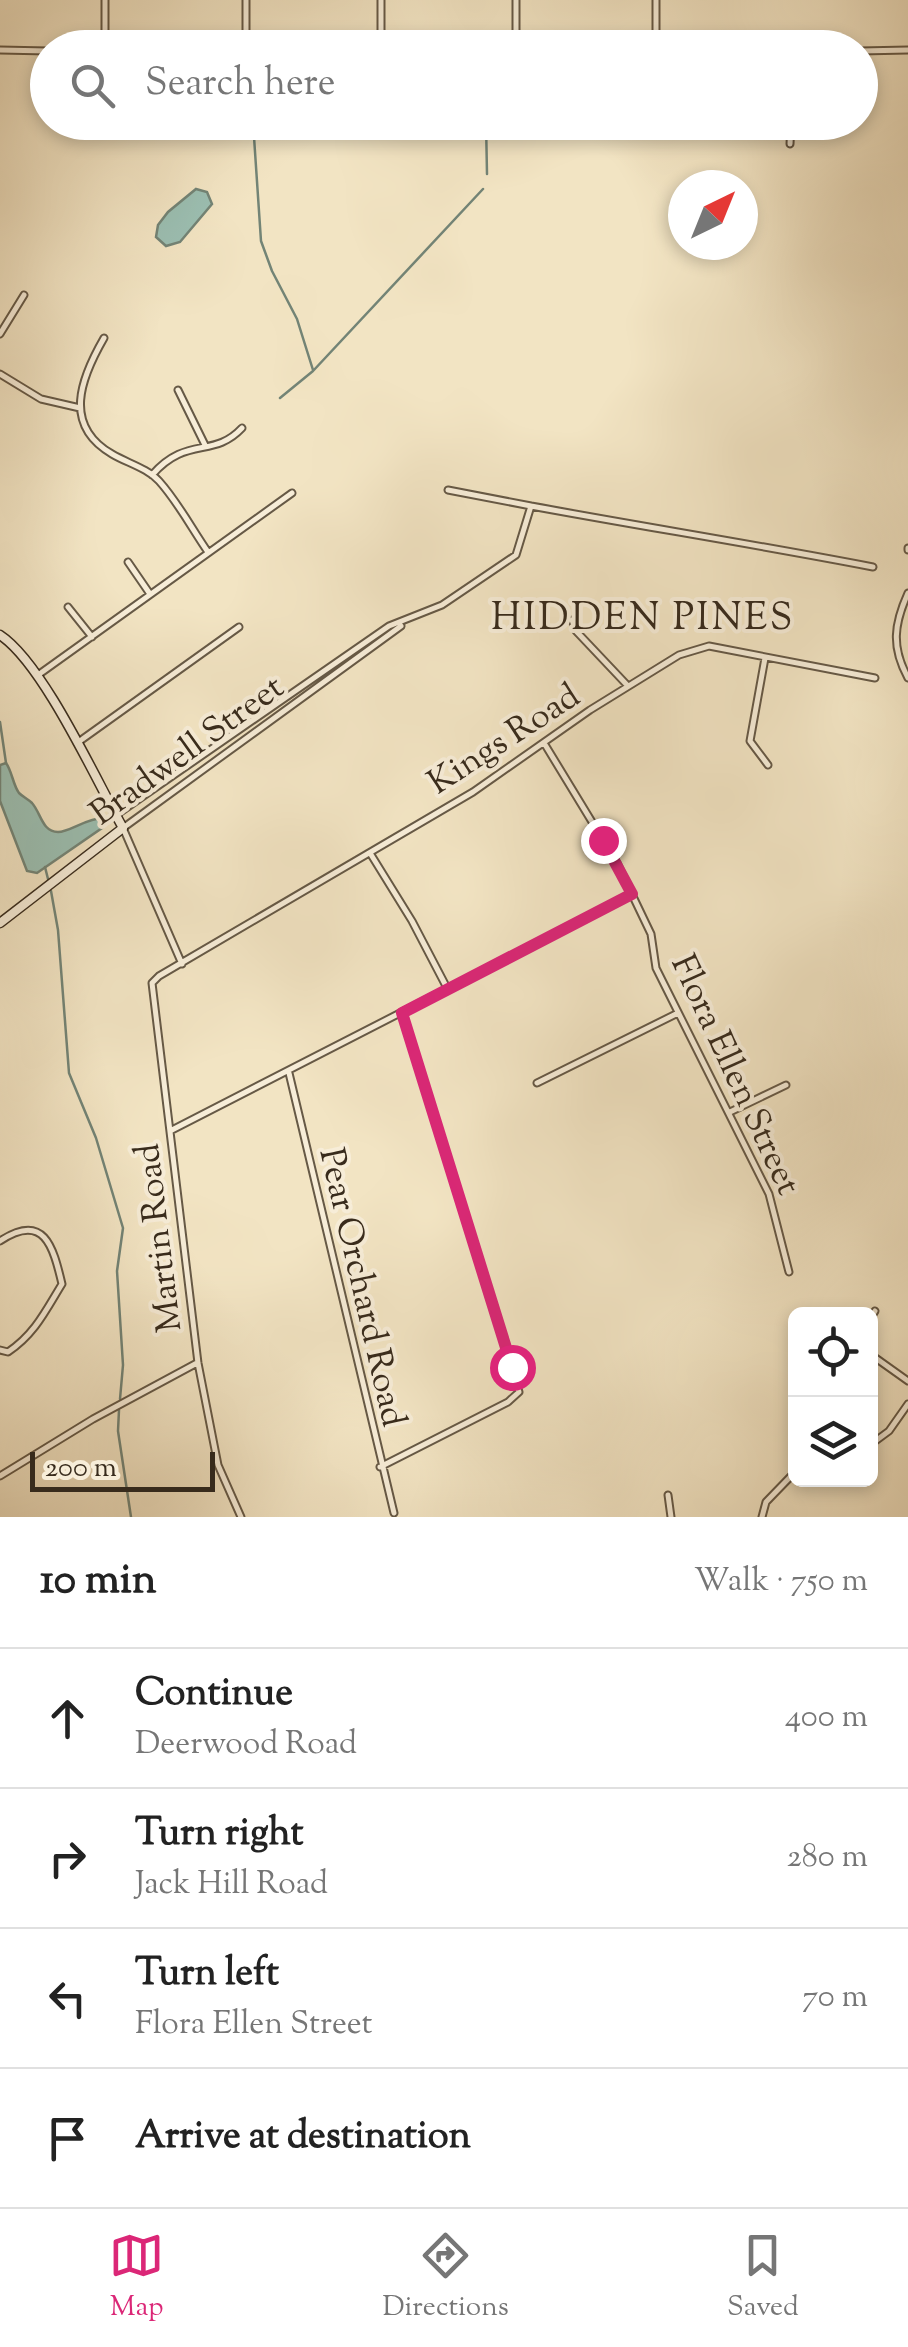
<!DOCTYPE html>
<html lang="en">
<head>
<meta charset="utf-8">
<style>
  body { margin:0; font-family:"Sorts Mill Goudy",serif; background:#f2f2f2; color:#222 }
  .controls { position:absolute; right:30px; bottom:30px; display:grid; overflow:hidden; border-radius:15px; box-shadow:0 5px 15px #0003 }
  .controls button { width:90px; height:90px; display:grid; place-items:center; padding:0; border:0; border-bottom:2px solid #e0e0e0; background:#fff; color:#222; font:50px sans-serif }
  .compass { position:absolute; left:668px; top:170px; width:90px; height:90px; border-radius:50%; background:#fff; box-shadow:0 5px 15px #0003; rotate:43deg }
  .scale { position:absolute; left:30px; bottom:25px; width:185px; box-sizing:border-box; padding-left:10px; border:5px solid #382b1c; border-top:0; font-size:28px; line-height:35px; white-space:nowrap; color:#382b1c; -webkit-text-stroke:8px #f7edd8; paint-order:stroke }
  .stop { position:absolute; width:30px; height:30px; margin:-22px; border:8px solid #db2777; border-radius:50%; background:#fff }
  .stop.end { background:#db2777; border-color:#fff; box-shadow:0 2px 10px #0008 }
  .list { margin:0; padding:0; list-style:none }
  h2 { display:flex; justify-content:space-between; align-items:center; height:130px; margin:0; padding:0 40px; font-size:42px }
  h2 small { font-size:32px; font-weight:400; color:#767676 }
  .list li { display:grid; grid-template-columns:65px 1fr auto; gap:30px; align-items:center; box-sizing:border-box; height:140px; padding:0 40px; border-top:2px solid #e0e0e0 }
  .list b { display:block; font-size:38px; white-space:nowrap }
  .list p { margin:0; font-size:32px; white-space:nowrap; color:#767676 }
  .list em { font-size:32px; font-style:normal; color:#767676 }
  .icon { flex:none; width:55px; height:55px; fill:none; stroke:currentColor; stroke-width:2; stroke-linecap:round; stroke-linejoin:round }
  .map { position:relative; flex:none; width:908px; height:1517px; overflow:hidden }
  .search { position:absolute; background:#fff; box-shadow:0 5px 15px #0003; left:30px; right:30px; top:30px; height:110px; display:flex; align-items:center; gap:25px; box-sizing:border-box; padding:0 35px; border-radius:55px; color:#767676; font-size:38px }
  .sheet { height:690px; background:#fff }
  nav { display:flex; justify-content:space-around; align-items:center; box-sizing:border-box; height:140px; border-top:2px solid #e0e0e0; background:#fff; font-size:28px; color:#767676 }
  nav a { display:grid; justify-items:center; gap:5px }
  nav .on { color:#db2777 }
  .map>svg:first-child { display:block }
  .water { fill:#9bbfb2; stroke:#738476; stroke-width:2.5 }
  .lines { fill:none; stroke-linecap:round; stroke-linejoin:round }
  .stream { stroke:#738476; stroke-width:2.5 }
  .street-casing { stroke:#665946; stroke-width:9 }
  .secondary-casing { stroke:#382b1c; stroke-width:11 }
  .street { stroke:#f7edd8; stroke-width:5 }
  .secondary { stroke:#f7edd8; stroke-width:8 }
  .route { stroke:#db2777; stroke-width:12 }
  .labels { text-anchor:middle; stroke-width:8; stroke-linejoin:round; paint-order:stroke }
  .street-label { font-size:35px; fill:#382b1c; stroke:#f7edd8 }
  .neighbourhood-label { font-size:38px; letter-spacing:2.5px; fill:#382b1c; stroke:#f7edd8 }
</style>
</head>
<body>
<div class="map">
<svg width="908" height="1517" viewBox="0 0 908 1517">
  <rect width="100%" height="100%" fill="#f2e4c3"/>
  <filter id="stains"><feTurbulence type="fractalNoise" baseFrequency=".002" numOctaves="4"/><feColorMatrix values="0 0 0 0 .2 0 0 0 0 .09 0 0 0 0 .02 0 0 0 .5 -.17"/></filter>
  <radialGradient id="worn" r=".72"><stop offset=".6" stop-color="#630" stop-opacity="0"/><stop offset="1" stop-color="#630" stop-opacity=".3"/></radialGradient>
  <!-- water -->
  <path class="water" d="M196 189 207 192 212 204 180 242 166 246 156 237 158 225 168 212Z
    M6 763C12 771 13 785 19 793 23 797 28 799 32 803 41 813 42 832 58 832 70 832 86 818 104 818L106 823 102 828 37 873 27 871 0 801V765Z"/>
  <g class="lines">
    <!-- stream -->
    <path class="stream" d="M253 122 261 241 272 271 297 319 313 370
      M486 122 487 174
      M280 398 313 371 483 189
      M0 722 6 763
      M45 867 48 879
      M51 891 58 930 69 1073 96 1138 123 1228 117 1271 123 1365 120 1399
      M119 1410 118 1431 131 1517"/>
    <defs>
      <path id="street" d="M246 0V48
        M516 0V48
        M656 0V48
        M105 48V0
        M381 48V0
        M0 50 48 51
        M860 51 908 50
        M790 144 791 122
        M0 334 24 295
        M104 338C81 378 62 425 112 454 127 463 147 468 159 481 178 502 192 529 208 552
        M0 374 41 399 80 408
        M178 390 205 445
        M152 475C187 435 213 459 242 428
        M448 490 531 506
        M908 548V550
        M128 562 150 594
        M908 593C894 624 891 647 908 678
        M68 607 92 637
        M572 620 576 631 628 686
        M765 658 750 741 768 765
        M38 675 292 493
        M77 743 239 627
        M544 743 617 863 651 934 656 968 769 1194 789 1272
        M116 815 389 626 442 605 516 555 531 506C645 527 759 545 873 567
        M370 853 412 921 447 988
        M182 964 123 828 401 626
        M289 1073 394 1513
        M537 1083 678 1013
        M730 1112 786 1085
        M170 1131 632 894
        M0 1241C44 1212 53 1246 62 1284 46 1310 35 1334 8 1352L0 1350
        M870 1319 875 1311
        M870 1354 908 1381
        M870 1445 889 1431 908 1404
        M380 1467 508 1402 519 1392 402 1013
        M0 1476 93 1419 197 1363
        M668 1495 671 1517
        M241 1517 218 1465 198 1363 152 983 159 976 473 792 590 710 679 655 709 646 875 678
        M762 1517 766 1502 796 1471"/>
      <path id="secondary" d="M0 635C43 663 96 780 123 828L0 923"/>
    </defs>
    <!-- street casing -->
    <use href="#street" class="street-casing"/>
    <!-- secondary casing -->
    <use href="#secondary" class="secondary-casing"/>
    <!-- street -->
    <use href="#street" class="street"/>
    <!-- secondary -->
    <use href="#secondary" class="secondary"/>
  </g>
  <g class="lines">
    <!-- route -->
    <path class="route" d="M512 1367 402 1013 632 894 603 840"/>
  </g>
  <g class="labels">
    <!-- street labels -->
    <g class="street-label">
      <text transform="translate(503 738) rotate(-33)" y="12">Kings Road</text>
      <text transform="translate(186 749) rotate(-36)" y="12">Bradwell Street</text>
      <text transform="translate(737 1074) rotate(65)" y="12">Flora Ellen Street</text>
      <text transform="translate(157 1238) rotate(-97)" y="12">Martin Road</text>
      <text transform="translate(364 1287) rotate(77)" y="12">Pear Orchard Road</text>
    </g>
    <!-- neighbourhood labels -->
    <g class="neighbourhood-label">
      <text x="643" y="629">HIDDEN PINES</text>
    </g>
  </g>
  <rect width="100%" height="100%" filter="url(#stains)"/>
  <rect width="100%" height="100%" fill="url(#worn)"/>
</svg>
<div class="controls">
<button><svg class="icon" aria-label="locate" viewBox="0 0 24 24"><circle cx="12" cy="12" r="6"/><path d="M12 2v4M12 18v4M2 12h4M18 12h4"/></svg></button>
<button><svg class="icon" aria-label="layers" viewBox="0 0 24 24"><path d="M12 4l9 5-9 5-9-5zM3 14l9 5 9-5"/></svg></button>
</div>
<svg class="compass" viewBox="-18 -18 36 36"><path d="M0-13l5 13h-10z" fill="#e53935"/><path d="M0 13l5-13h-10z" fill="#767676"/></svg>
<div class="scale">200 m</div>
<div class="stop" style="left:512px;top:1367px"></div>
<div class="stop end" style="left:603px;top:840px"></div>
<div class="search"><svg class="icon" aria-label="search" viewBox="0 0 24 24"><circle cx="10" cy="10" r="6"/><path d="M15 15l6 6"/></svg>Search here</div>
</div>
<section class="sheet">
<h2>10 min<small>Walk · 750 m</small></h2>
<ul class="list">
<li><svg class="icon" aria-label="ahead" viewBox="0 0 24 24"><path d="M12 20V5M6 11l6-6 6 6"/></svg><div><b>Continue</b><p>Deerwood Road</p></div><em>400 m</em></li>
<li><svg class="icon" aria-label="right" viewBox="0 0 24 24"><path d="M7 20v-9h11M14 6l5 5-5 5"/></svg><div><b>Turn right</b><p>Jack Hill Road</p></div><em>280 m</em></li>
<li><svg class="icon" aria-label="left" viewBox="0 0 24 24"><path d="M17 20v-9H6M10 6l-5 5 5 5"/></svg><div><b>Turn left</b><p>Flora Ellen Street</p></div><em>70 m</em></li>
<li><svg class="icon" aria-label="arrive" viewBox="0 0 24 24"><path d="M6 21V4h12l-3 4 3 4H6"/></svg><div><b>Arrive at destination</b></div></li>
</ul>
</section>
<nav>
<a class="on"><svg class="icon" aria-label="map" viewBox="0 0 24 24"><path d="M3 6l6-2 6 2 6-2v14l-6 2-6-2-6 2zM9 4v14M15 6v14"/></svg>Map</a>
<a><svg class="icon" aria-label="directions" viewBox="0 0 24 24"><path d="M12 3l9 9-9 9-9-9zM9 14v-3h6M13 9l2 2-2 2"/></svg>Directions</a>
<a><svg class="icon" aria-label="saved" viewBox="0 0 24 24"><path d="M7 4h10v16l-5-4-5 4z"/></svg>Saved</a>
</nav>
</body>
</html>
